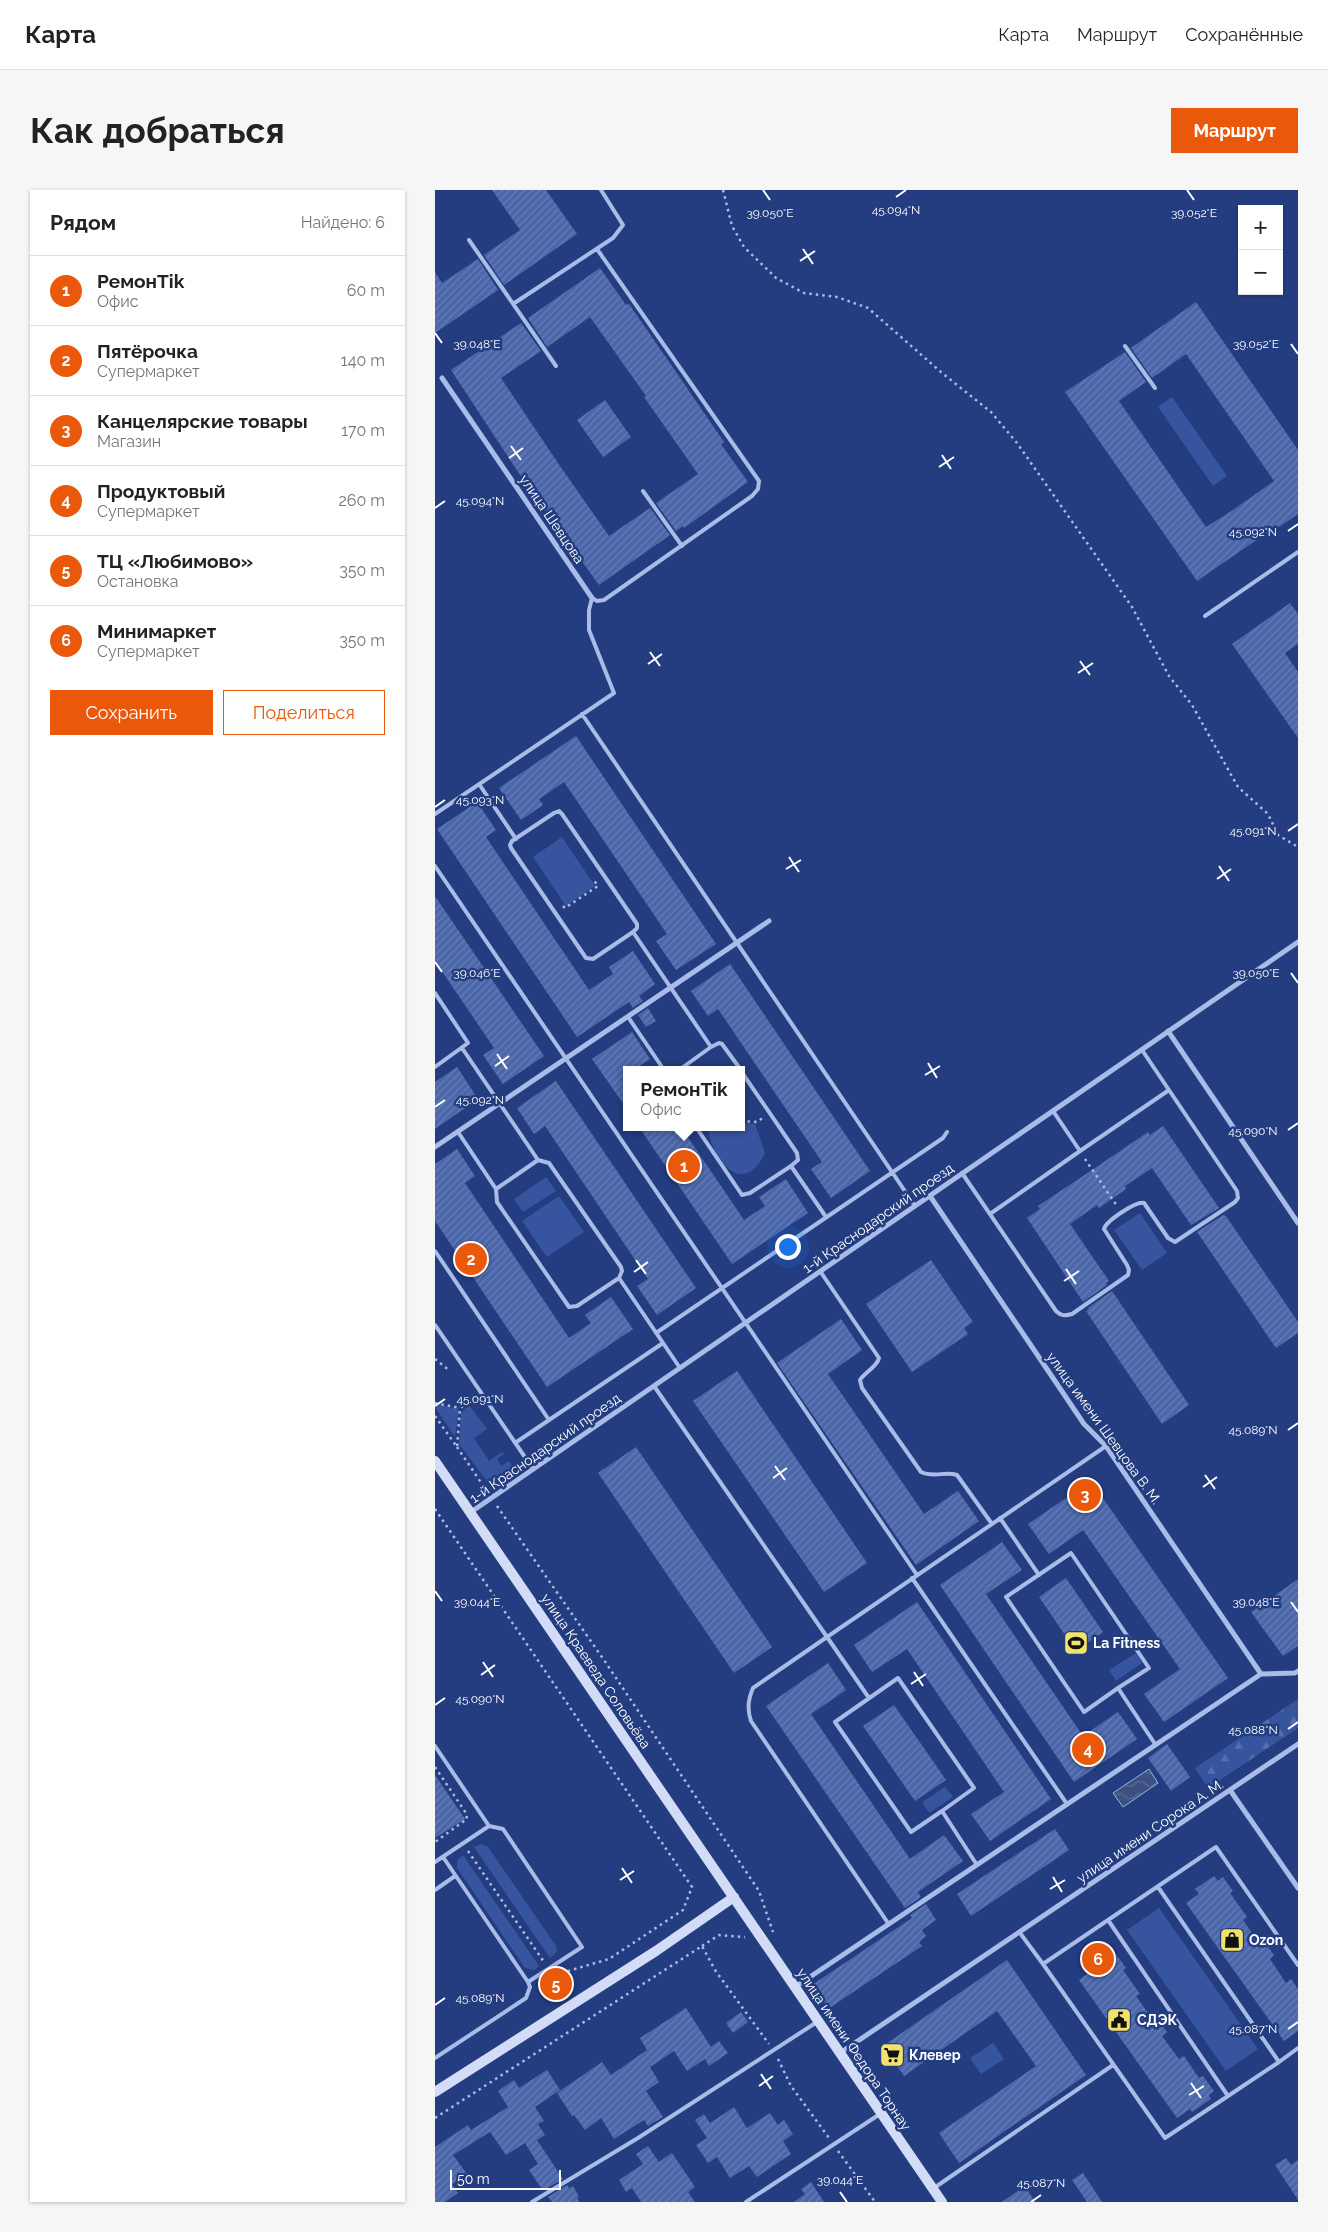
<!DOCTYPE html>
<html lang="ru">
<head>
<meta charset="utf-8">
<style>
  body { margin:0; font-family:Raleway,sans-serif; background:#f6f6f6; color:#222 }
  .controls { position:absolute; right:15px; top:15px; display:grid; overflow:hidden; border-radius:0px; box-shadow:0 1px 4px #0004 }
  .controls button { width:45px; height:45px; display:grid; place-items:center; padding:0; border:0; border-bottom:1px solid #e0e0e0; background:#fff; color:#222; font:25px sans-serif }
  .scale { position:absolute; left:15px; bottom:12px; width:111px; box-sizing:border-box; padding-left:5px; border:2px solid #fff; border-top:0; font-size:14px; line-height:18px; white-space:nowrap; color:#fff; -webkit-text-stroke:4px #233d80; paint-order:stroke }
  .you { position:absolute; left:352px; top:1056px; width:18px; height:18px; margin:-12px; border:4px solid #fff; border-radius:50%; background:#1a73e8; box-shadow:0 0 0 8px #1a73e833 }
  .badge { display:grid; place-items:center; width:32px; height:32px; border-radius:50%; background:#ea580c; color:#fff; font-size:16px; font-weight:700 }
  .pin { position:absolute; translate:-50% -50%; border:2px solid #fff; box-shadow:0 1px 5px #0006 }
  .popup { position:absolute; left:188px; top:876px; width:122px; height:65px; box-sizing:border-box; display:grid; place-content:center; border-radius:0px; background:#fff; filter:drop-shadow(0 1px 4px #0005); font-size:16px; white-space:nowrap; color:#767676 }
  .popup b { font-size:19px; color:#222 }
  .popup::after { content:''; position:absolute; left:50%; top:100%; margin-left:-10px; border:10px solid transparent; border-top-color:#fff }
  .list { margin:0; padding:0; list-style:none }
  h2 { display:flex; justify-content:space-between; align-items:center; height:65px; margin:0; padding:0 20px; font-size:21px }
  h2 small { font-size:16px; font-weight:400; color:#767676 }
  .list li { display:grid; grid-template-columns:32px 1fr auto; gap:15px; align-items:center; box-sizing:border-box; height:70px; padding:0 20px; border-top:1px solid #e0e0e0 }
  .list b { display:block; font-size:19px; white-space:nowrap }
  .list p { margin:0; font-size:16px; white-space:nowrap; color:#767676 }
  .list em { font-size:16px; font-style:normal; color:#767676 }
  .actions { display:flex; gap:10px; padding:15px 20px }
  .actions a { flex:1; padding:11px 0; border:1px solid #ea580c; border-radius:0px; text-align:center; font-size:18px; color:#ea580c }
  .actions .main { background:#ea580c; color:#fff }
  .map { position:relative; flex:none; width:863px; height:2012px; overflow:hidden; border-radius:0px }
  header { display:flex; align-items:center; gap:30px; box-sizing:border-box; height:70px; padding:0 25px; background:#fff; border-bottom:1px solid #e0e0e0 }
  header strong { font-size:24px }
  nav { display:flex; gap:28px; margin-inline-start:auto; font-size:18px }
  .intro { display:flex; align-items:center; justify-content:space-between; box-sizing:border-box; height:120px; padding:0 30px }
  h1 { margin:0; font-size:35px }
  .button { padding:12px 22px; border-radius:0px; background:#ea580c; color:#fff; font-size:18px; font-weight:700 }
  main { display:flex; gap:30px; padding:0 30px }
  aside { flex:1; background:#fff; border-radius:0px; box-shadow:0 1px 4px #0004 }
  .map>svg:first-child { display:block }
  .green { fill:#37549e }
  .forest { fill:url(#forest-firs) }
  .water { fill:url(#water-waves); stroke:#9db4e8 }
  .building { fill:url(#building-hatch) }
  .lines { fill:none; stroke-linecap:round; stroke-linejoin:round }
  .path { stroke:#a9bbe7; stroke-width:2.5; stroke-dasharray:2.5 4; stroke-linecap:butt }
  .lane { stroke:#a9bbe7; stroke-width:4 }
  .street { stroke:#a9bbe7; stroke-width:5 }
  .secondary { stroke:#d3dcf6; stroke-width:10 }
  .ticks { fill:none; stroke:#fff; stroke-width:2 }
  .labels { text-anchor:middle; stroke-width:5; stroke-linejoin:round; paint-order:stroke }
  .street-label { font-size:14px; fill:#fff; stroke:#233d80 }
  .poi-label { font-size:14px; font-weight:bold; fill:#fff; stroke:#233d80; text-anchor:start }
  .ticks-label { font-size:12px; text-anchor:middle; fill:#fff; stroke:#233d80; stroke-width:5; stroke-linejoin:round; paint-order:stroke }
</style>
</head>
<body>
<header>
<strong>Карта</strong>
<nav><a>Карта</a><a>Маршрут</a><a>Сохранённые</a></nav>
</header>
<div class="intro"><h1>Как добраться</h1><a class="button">Маршрут</a></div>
<main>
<aside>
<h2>Рядом<small>Найдено: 6</small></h2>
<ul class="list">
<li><span class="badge">1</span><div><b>РемонTik</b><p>Офис</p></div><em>60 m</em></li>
<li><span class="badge">2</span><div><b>Пятёрочка</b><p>Супермаркет</p></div><em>140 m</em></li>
<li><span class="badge">3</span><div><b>Канцелярские товары</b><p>Магазин</p></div><em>170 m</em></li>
<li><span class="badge">4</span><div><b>Продуктовый</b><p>Супермаркет</p></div><em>260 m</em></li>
<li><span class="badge">5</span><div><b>ТЦ «Любимово»</b><p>Остановка</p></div><em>350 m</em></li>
<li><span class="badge">6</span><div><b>Минимаркет</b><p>Супермаркет</p></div><em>350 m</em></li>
</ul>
<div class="actions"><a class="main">Сохранить</a><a>Поделиться</a></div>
</aside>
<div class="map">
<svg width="863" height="2012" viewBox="0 0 863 2012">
  <defs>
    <pattern id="forest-firs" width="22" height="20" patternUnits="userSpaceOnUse" patternTransform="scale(1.25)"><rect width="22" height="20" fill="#37549e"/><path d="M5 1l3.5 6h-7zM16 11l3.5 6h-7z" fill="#556ead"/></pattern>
    <pattern id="water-waves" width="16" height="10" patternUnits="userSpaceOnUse" patternTransform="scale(1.25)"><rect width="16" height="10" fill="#3d5082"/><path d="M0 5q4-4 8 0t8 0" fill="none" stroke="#5a6a95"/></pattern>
    <pattern id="building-hatch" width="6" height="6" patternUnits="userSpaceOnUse" patternTransform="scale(1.25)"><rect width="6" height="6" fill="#4b66a9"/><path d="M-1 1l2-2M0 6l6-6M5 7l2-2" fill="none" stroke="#667db6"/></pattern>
  </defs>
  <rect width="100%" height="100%" fill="#233d80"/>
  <!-- green -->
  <path class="green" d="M737 207 792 286 778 296 723 217Z
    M127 647 160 696 131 716 98 667Z
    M307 933 320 934 330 963C309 1009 276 970 273 937H306Z
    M111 987 121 1001 88 1022 79 1009Z
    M124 1006 149 1042 112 1067 87 1031Z
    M705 1023 732 1063 707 1080 679 1040Z
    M0 1214 24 1219 20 1247 0 1217Z
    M34 1215 52 1239 39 1248 54 1271 67 1262 69 1264 62 1269 66 1276 74 1271 77 1276 73 1282 57 1293 51 1290 24 1254 26 1223Z
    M701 1463 707 1473 681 1491 674 1480Z
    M510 1597 518 1607 494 1623 487 1612Z
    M46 1654 53 1657 121 1756 122 1762 115 1768 39 1657Z
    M28 1665 104 1776 99 1780 90 1778 22 1678V1671Z
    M724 1718 823 1859 791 1881 692 1740Z
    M558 1853 569 1869 546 1884 535 1868Z"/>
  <!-- forest -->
  <path class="forest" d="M863 1509V1538L773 1598 760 1578Z"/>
  <!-- water -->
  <path class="water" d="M714 1579 723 1593 688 1617 678 1603Z"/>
  <!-- building -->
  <path class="building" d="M57 0H111L142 44 69 95 49 65 85 40Z
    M43 69 63 100 0 143V82L7 93Z
    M165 78 191 115 194 114 241 182 289 252 286 254 313 292 249 338 248 336 241 341 221 313 263 284 209 207 211 206 155 127 112 157 93 128Z
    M761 112 863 260V324L834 344 833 342 762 391 630 202 690 162 711 192 684 211 771 337 798 320 839 291 751 164 717 188 696 158Z
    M86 133 106 161 66 188 125 276 174 346 215 318 235 345 164 395 87 288 16 180Z
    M170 210 196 247 168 267 142 230Z
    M855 413 863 424V454L850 463 863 482V548L797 454Z
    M141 546 281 754 241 780 221 751 232 744 129 592 104 609 108 615 86 630 64 598Z
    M42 612 61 640 51 647 154 800 178 784 174 777 198 761 220 794 204 806 208 811 198 818 194 812 142 847 2 639Z
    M0 706 109 866 68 894 48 865 59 858 0 771Z
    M295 774 435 981 396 1008 376 979 387 972 283 819 273 826 256 801Z
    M213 818 221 831 211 837 203 825Z
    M197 842 215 869 198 880H192V919L157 869Z
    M22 877 43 909 0 939V892Z
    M121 891 261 1098 222 1125 202 1096 213 1089 110 936 99 944 82 918Z
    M728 936 784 1018 756 1035 717 978 690 996 691 999 664 1018 662 1015 635 1034 674 1091 671 1093 672 1095 648 1112 592 1028 605 1019 603 1016 654 982 713 942 715 945Z
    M204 937H246L309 1030 330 1016 324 1007 351 989 373 1023 297 1074Z
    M22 959 40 986 30 993 134 1148 156 1133 150 1125 176 1107 198 1139 112 1197 0 1031V974Z
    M788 1025 791 1026 863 1132V1143L841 1158 762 1042Z
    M496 1070 538 1132 529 1138 533 1144 477 1182 431 1114Z
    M677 1101 754 1215 727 1234 651 1121 654 1119 653 1118Z
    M406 1129 427 1160 393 1184 489 1324 523 1301 544 1331 481 1375 342 1173Z
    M302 1181 432 1373 389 1402 258 1211Z
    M201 1257 337 1457 299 1483 163 1283Z
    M656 1291 793 1488 729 1532 709 1504 745 1479 648 1340 614 1364 593 1334Z
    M567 1352 587 1380 551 1404 648 1546 683 1522 702 1549 639 1592 505 1395Z
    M631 1388 668 1442 641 1461 604 1407Z
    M863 1389V1456L848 1466 816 1422Z
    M482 1412 616 1609 555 1651 536 1624 569 1602 472 1459 437 1482 419 1455Z
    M393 1473 411 1500 376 1524 475 1669 509 1645 528 1671 483 1702 486 1707 470 1718 331 1516Z
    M459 1515 511 1590 480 1611 428 1536Z
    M732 1554 755 1587 736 1601 713 1568Z
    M0 1585 30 1629 0 1648Z
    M620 1639 634 1660 536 1726 522 1704Z
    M779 1686 783 1691 788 1687 798 1701 795 1703 812 1727 808 1730 825 1754 829 1751 839 1765 835 1769 851 1793 856 1789 863 1799V1841L849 1851 751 1713 764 1704 760 1699Z
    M491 1714 501 1730 487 1740 491 1746 484 1752 487 1756 393 1819 377 1795 477 1728 475 1725Z
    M672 1763 675 1767 681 1764 691 1778 688 1780 705 1804 701 1806 718 1830 722 1828 732 1842 727 1846 744 1869 749 1866 764 1888 768 1886 779 1901 774 1905 776 1909 757 1922 755 1919 742 1928 644 1790 656 1781 653 1776Z
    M572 1770 651 1885 524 1973 504 1943 601 1876 562 1821 469 1886 448 1856Z
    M251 1818 276 1857 284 1851 293 1863 274 1876 270 1869 252 1881 239 1861 215 1877 224 1892 211 1901 228 1927 213 1936 209 1930 179 1949 166 1928 150 1940 139 1925 137 1926 122 1903 167 1872 176 1885 212 1860 205 1848Z
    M306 1822 313 1832 298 1843 291 1833Z
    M112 1880 125 1900 100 1917 109 1931 103 1934 110 1945 102 1950 128 1989 109 2000 107 1999 94 1980 103 1974 90 1953 71 1965 55 1942 18 1965 32 1984 17 1994 23 2003 10 2012H0V1957L33 1935 36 1940 73 1917 63 1901 79 1890 84 1898Z
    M299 1917 312 1938 335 1923 343 1935 349 1930 358 1944 348 1951 356 1964 322 1987 314 1976 295 1988 282 1967 273 1973 261 1955 272 1948 260 1930 269 1924 275 1933Z
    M213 1956 224 1972 237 1963 260 1997 253 2002 260 2012H206L197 1998 191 2002 184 1990 208 1974 201 1964Z
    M851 1968 856 1975 863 1970V2010L840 1975Z
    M648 1983 667 2012H652L637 1990Z
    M376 1992 389 2012H359L370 2004 366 1999Z
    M132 1995 134 1998 138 1996 144 2007 142 2008 144 2012H117L113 2007Z
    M590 1996 600 2012H567Z"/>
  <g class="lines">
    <!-- path -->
    <path class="path" d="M288 0 297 36 309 57 341 88 369 103 402 107 433 118 507 183 556 222 582 253 697 417 734 486 757 515 803 597 833 624 843 645 863 657
      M128 716 130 718 163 696 158 689
      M306 931 322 932 329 927
      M650 969 682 1016
      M0 1169 15 1181
      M0 1213 25 1218
      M0 1226 22 1257 25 1218 36 1211
      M22 1257 51 1300
      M62 1316 171 1473 324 1701 338 1742
      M0 1319 257 1697 248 1720 174 1769 126 1783
      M0 1577 31 1623 32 1629 0 1652
      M33 1661 109 1772
      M267 1756 284 1745 310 1747
      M343 1869 356 1896 394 1948
      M0 1928 267 1756 280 1780 334 1854
      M403 1961 440 2012"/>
    <!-- lane -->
    <path class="lane" d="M34 50 121 176
      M78 114 178 48 188 35 166 0
      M690 156 720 198
      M208 301 247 356
      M770 426 863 362
      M147 524 480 1016
      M44 594 81 649
      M0 624 179 503 154 440V420L157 408 162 411 169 410 317 306 323 299 324 291 162 59
      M0 676 482 1385
      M198 742 158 769 151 768 76 658 75 655 77 651 119 623 124 621 127 624 202 734V738L198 742 276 857 284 853 287 854 306 880
      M0 803 33 853 0 877
      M193 827 229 880
      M27 858 103 970 114 973 186 1077 187 1081 184 1088
      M244 880 276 857
      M306 881 362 963 363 970 356 976 391 1027
      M618 921 645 961 734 900
      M261 937 307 1005 315 1003 356 976
      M23 942 61 999 62 1012 134 1117 142 1116 184 1088 245 1178
      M527 983 621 1121C626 1126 630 1126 637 1124L693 1085 694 1080 692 1075 669 1039C671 1031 701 1011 709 1013L733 1048 740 1052 800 1012 803 1008 802 1001 707 860
      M61 999 103 970
      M555 1024 645 961
      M0 1061 114 1230
      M385 1081 444 1168C442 1177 430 1182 425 1190L427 1198 486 1282C499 1288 510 1281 522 1285L557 1334
      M0 1135 98 1279
      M221 1143 508 948 512 942
      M219 1196 392 1447 318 1498C313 1510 312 1519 316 1531L453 1733
      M80 1253 228 1153
      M565 1328 604 1385
      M477 1388 632 1614
      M683 1498 649 1522 571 1407 636 1363 714 1478 683 1498 720 1554
      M434 1508 392 1447 671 1256
      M0 1556 54 1636
      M507 1621 476 1642 400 1532 463 1488 539 1598 507 1621 542 1675
      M0 1672 54 1636 68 1639 147 1757 93 1792
      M723 1697 844 1872 863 1858
      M0 1700 20 1686
      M585 1743 608 1774 781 1657 863 1775
      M608 1774 730 1948 793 1906 673 1730
      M0 1868 91 1808 95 1797 93 1792 8 1667
      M793 1906 844 1872
      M499 1998 678 1875
      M97 2012 203 1948 382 1832
      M311 2012 445 1924"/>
    <!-- street -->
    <path class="street" d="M7 188 157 408
      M733 841 863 1033
      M0 957 334 731
      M495 1006 649 1234 671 1256 826 1484
      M36 1322 863 752
      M795 1600 863 1698
      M360 1797 826 1484 860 1483 863 1481
      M405 1863 863 1554"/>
    <!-- secondary -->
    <path class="secondary" d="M0 1271 507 2012
      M0 1902 221 1761 299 1707"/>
  </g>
  <!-- ticks -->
  <path class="ticks" d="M328 0 335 10M752 0 759 10M461 7 471 0M368 59 378 74M365 71 380 61M0 143 7 153M856 154 863 164M76 256 86 270M507 265 516 279M74 268 88 258M504 277 519 267M0 318 10 311M853 341 863 334M215 462 225 476M645 471 655 485M213 474 227 464M643 483 658 473M0 617 10 610M853 641 863 634M354 667 364 682M784 676 794 691M351 679 366 670M782 689 796 679M0 772 7 782M856 783 863 793M62 864 72 879M493 873 502 888M60 876 74 866M490 885 505 876M0 917 10 910M853 940 863 933M201 1070 211 1084M631 1079 641 1094M199 1082 213 1072M629 1091 644 1081M0 1216 10 1209M853 1240 863 1233M340 1276 350 1290M770 1285 780 1299M338 1288 352 1278M768 1297 782 1287M0 1401 7 1411M856 1412 863 1422M48 1472 58 1487M479 1482 488 1496M46 1485 60 1475M476 1494 491 1484M0 1515 10 1508M853 1539 863 1532M187 1678 197 1693M618 1687 627 1702M185 1690 199 1681M615 1699 630 1690M0 1815 10 1808M853 1839 863 1832M326 1884 336 1899M756 1893 766 1908M324 1896 338 1886M754 1905 769 1896M405 2002 412 2012M596 2012 606 2005"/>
  <!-- icons -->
  <defs>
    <symbol id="stadium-square" viewBox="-11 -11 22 22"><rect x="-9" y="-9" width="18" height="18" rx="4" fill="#f2e16b" stroke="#233d80"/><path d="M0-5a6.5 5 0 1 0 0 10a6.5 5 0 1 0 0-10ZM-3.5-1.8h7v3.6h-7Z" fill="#111"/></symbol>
    <symbol id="shop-square" viewBox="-11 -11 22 22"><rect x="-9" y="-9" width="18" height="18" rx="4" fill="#f2e16b" stroke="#233d80"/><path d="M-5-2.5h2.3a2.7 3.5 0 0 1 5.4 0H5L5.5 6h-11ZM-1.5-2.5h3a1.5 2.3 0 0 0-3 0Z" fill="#111"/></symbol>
    <symbol id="civic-square" viewBox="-11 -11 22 22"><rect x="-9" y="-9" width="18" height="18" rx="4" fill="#f2e16b" stroke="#233d80"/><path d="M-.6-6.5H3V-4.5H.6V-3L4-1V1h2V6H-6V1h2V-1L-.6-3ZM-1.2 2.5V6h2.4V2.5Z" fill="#111"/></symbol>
    <symbol id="supermarket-square" viewBox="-11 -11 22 22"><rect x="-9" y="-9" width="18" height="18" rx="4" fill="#f2e16b" stroke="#233d80"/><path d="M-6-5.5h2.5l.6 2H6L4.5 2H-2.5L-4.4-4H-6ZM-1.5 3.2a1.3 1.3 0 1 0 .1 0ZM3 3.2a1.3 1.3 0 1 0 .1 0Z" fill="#111"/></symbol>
  </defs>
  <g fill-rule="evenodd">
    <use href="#stadium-square" x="627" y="1439" width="28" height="28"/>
    <use href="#shop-square" x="783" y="1736" width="28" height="28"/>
    <use href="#civic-square" x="670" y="1816" width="28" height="28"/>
    <use href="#supermarket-square" x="443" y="1851" width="28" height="28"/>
  </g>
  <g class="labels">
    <!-- street labels -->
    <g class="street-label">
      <text transform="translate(117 329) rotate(56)" y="5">улица Шевцова</text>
      <text transform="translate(443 1028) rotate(-35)" y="5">1-й Краснодарский проезд</text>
      <text transform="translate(669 1238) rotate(54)" y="5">улица имени Шевцова В. М.</text>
      <text transform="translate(110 1258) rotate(-35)" y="5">1-й Краснодарский проезд</text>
      <text transform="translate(161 1481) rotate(56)" y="5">улица Краеведа Соловьёва</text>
      <text transform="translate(715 1641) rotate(-34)" y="5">улица имени Сорока А. М.</text>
      <text transform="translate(419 1859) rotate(56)" y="5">улица имени Федора Торнау</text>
    </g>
    <!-- poi labels -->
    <g class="poi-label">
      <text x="658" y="1458">La Fitness</text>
      <text x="814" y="1755">Ozon</text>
      <text x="702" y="1835">СДЭК</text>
      <text x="474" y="1870">Клевер</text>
    </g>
  </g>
  <g class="ticks-label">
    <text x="461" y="24">45.094°N</text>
    <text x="335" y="27">39.050°E</text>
    <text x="759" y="27">39.052°E</text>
    <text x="42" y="158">39.048°E</text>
    <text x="821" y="158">39.052°E</text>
    <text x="45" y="315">45.094°N</text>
    <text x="818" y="346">45.092°N</text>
    <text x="45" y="614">45.093°N</text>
    <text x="818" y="645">45.091°N</text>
    <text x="42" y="787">39.046°E</text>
    <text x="821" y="787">39.050°E</text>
    <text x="45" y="914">45.092°N</text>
    <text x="818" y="945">45.090°N</text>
    <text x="45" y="1213">45.091°N</text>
    <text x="818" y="1244">45.089°N</text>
    <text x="42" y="1416">39.044°E</text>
    <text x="821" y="1416">39.048°E</text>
    <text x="45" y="1513">45.090°N</text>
    <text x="818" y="1544">45.088°N</text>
    <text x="45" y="1812">45.089°N</text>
    <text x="818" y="1843">45.087°N</text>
    <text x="405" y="1994">39.044°E</text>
    <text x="606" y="1997">45.087°N</text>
  </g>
</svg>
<div class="controls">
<button>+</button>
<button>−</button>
</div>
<div class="scale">50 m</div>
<div class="you"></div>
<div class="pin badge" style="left:249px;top:976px">1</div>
<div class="popup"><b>РемонTik</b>Офис</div>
<div class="pin badge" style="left:36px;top:1069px">2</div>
<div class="pin badge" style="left:650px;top:1305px">3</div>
<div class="pin badge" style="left:653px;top:1559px">4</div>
<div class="pin badge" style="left:121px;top:1794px">5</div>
<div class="pin badge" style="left:663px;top:1769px">6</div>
</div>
</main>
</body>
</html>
